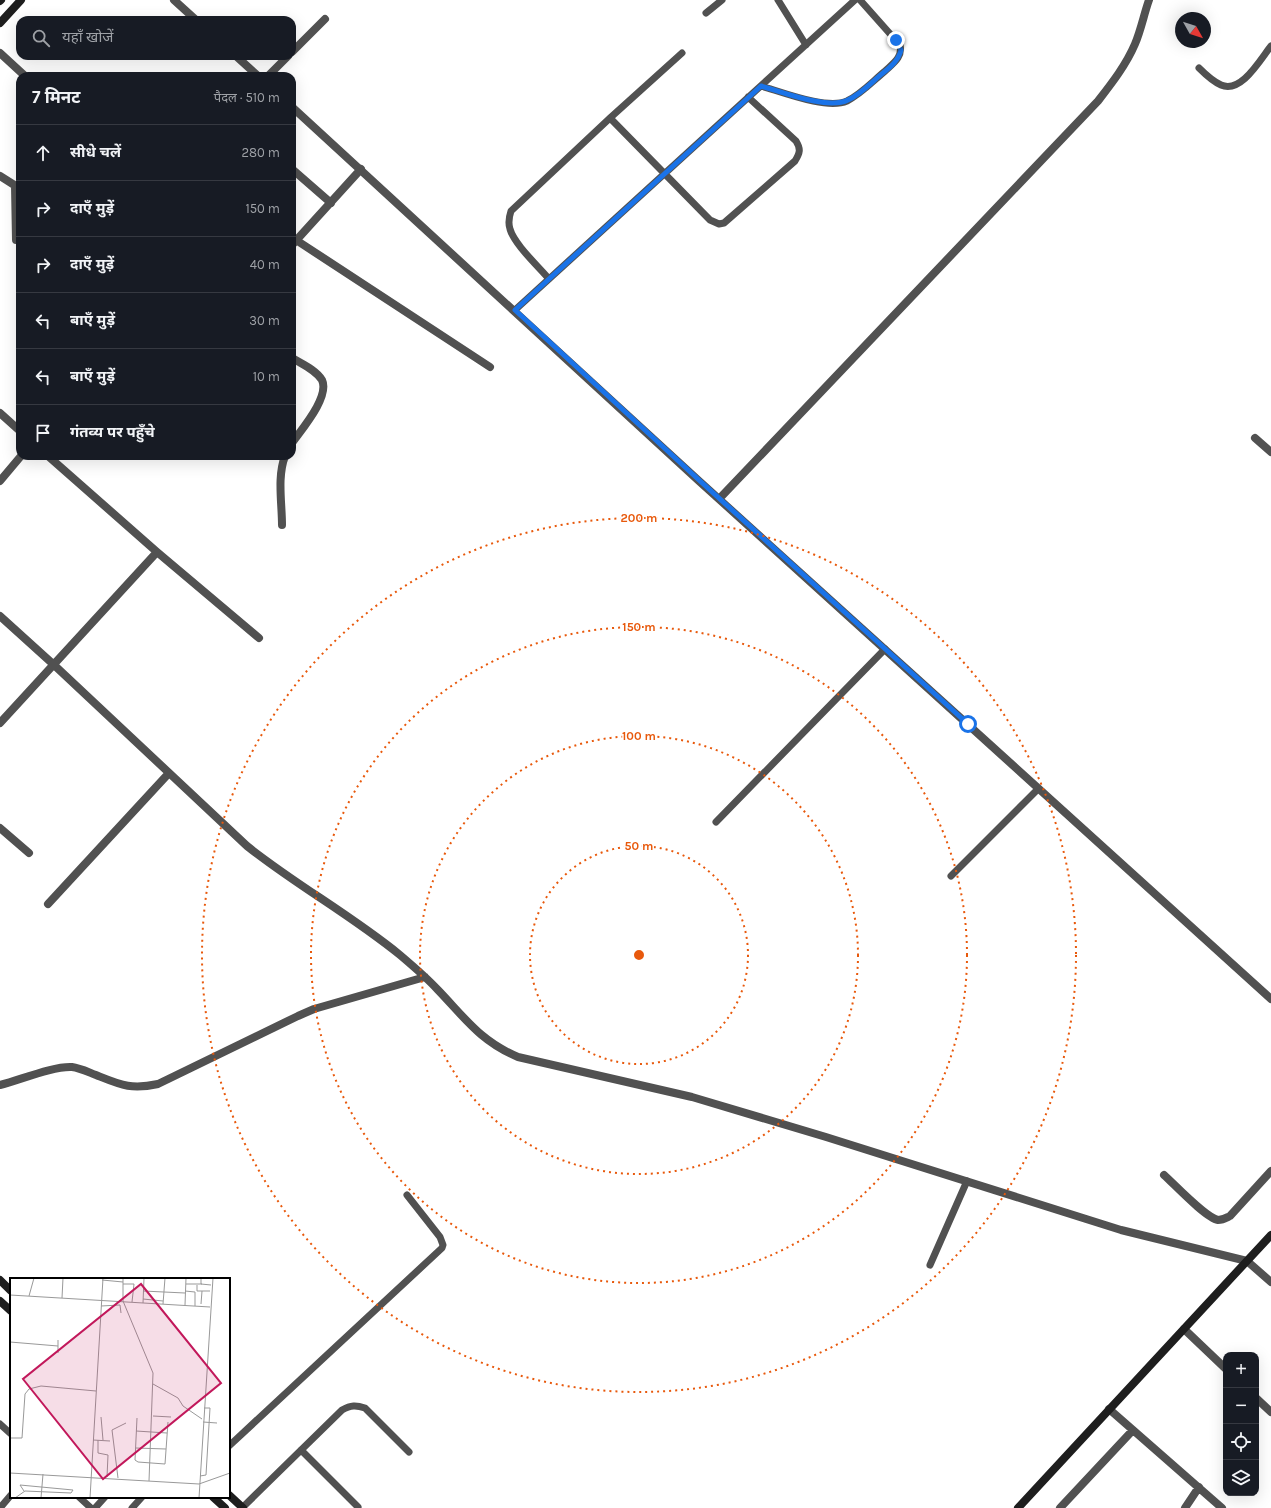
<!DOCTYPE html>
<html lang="hi">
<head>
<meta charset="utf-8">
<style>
  body { margin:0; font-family:Karla,"Noto Sans Devanagari",sans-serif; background:#20242c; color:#f1f3f6 }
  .controls { position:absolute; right:12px; bottom:12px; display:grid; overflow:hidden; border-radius:8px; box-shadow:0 4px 16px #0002 }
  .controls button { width:36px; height:36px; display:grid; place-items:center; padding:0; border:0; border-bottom:1px solid #363941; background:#171b24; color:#f1f3f6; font:20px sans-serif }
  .compass { position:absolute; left:1175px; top:12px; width:36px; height:36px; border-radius:50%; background:#171b24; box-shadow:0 4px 16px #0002; rotate:129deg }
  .stop { position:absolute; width:12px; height:12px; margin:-9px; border:3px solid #1a73e8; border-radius:50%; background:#fff }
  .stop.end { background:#1a73e8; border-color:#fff; box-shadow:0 1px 4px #0008 }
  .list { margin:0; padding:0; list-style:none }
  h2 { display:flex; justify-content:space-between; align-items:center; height:52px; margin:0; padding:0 16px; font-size:17px }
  h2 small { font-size:13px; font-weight:400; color:#9ea1a6 }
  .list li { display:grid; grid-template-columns:26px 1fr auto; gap:12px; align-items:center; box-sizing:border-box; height:56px; padding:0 16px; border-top:1px solid #363941 }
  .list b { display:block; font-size:15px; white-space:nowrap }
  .list em { font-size:13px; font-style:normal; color:#9ea1a6 }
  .icon { flex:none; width:22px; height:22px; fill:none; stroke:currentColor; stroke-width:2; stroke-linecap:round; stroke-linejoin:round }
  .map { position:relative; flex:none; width:1271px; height:1508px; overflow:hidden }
  .search { position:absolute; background:#171b24; box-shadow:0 4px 16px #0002; left:16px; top:16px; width:280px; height:44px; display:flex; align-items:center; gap:10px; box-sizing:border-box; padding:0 14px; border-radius:12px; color:#9ea1a6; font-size:15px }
  .panel { position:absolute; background:#171b24; box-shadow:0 4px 16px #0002; left:16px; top:72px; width:280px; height:388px; border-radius:12px }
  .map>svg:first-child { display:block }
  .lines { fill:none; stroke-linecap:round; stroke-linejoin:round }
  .lane { stroke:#515151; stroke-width:7 }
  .street { stroke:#515151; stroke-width:8 }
  .secondary { stroke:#1e1e1e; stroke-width:8 }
  .route { stroke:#1a73e8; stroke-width:5 }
  .ring { fill:none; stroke:#e8590c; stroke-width:2; stroke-dasharray:2 4 }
  .inset-road { fill:none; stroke:#999; stroke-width:1 }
  .view { fill:#c2185b; fill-opacity:0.15; stroke:#c2185b; stroke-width:2 }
  .inset-edge { fill:none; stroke:#000; stroke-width:2 }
  .centre { fill:#e8590c; stroke:#fff; stroke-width:2 }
  .ring-label { font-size:12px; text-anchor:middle; font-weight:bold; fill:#e8590c; stroke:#fff; stroke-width:3; stroke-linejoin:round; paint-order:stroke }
</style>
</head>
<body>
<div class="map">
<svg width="1271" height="1508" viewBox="0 0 1271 1508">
  <rect width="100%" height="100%" fill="#fff"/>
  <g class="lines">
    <!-- lane -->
    <path class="lane" d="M778 0 806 45
      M706 13 722 0
      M1199 68C1205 74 1212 81 1221 85 1241 94 1260 60 1271 46
      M761 86C782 92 827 110 847 101 861 94 872 82 884 72 892 64 903 58 900 45L860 0
      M610 118 710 220 719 224 724 223 795 161C800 153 801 149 796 141L748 97
      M549 279C538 266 514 244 510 229 508 223 509 217 511 211L610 118 682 53
      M515 310 855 0
      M716 822 885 649
      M951 876 1038 789
      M930 1265 967 1181
      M0 1424 11 1434
      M229 1446 442 1248 443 1245 440 1237 407 1195
      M301 1450 358 1507
      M79 1497 91 1508
      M243 1507 342 1410C351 1405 356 1405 365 1408L409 1452
      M0 1508 11 1495
      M95 1508 105 1497
      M132 1508 142 1497"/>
    <!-- street -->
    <path class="street" d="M174 0 196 20
      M292 52 325 19
      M0 53 25 76
      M236 56 258 76
      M268 76 288 56
      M292 107 699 481 1271 999
      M292 169 331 203
      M0 176 19 188
      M15 186 16 240
      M296 240 490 367
      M292 245 361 169
      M292 358C302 364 316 370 322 380 330 397 301 430 292 443
      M0 413 20 431
      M1255 438 1271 452
      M48 456 157 552 259 638
      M0 481 21 456
      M719 499 1098 101C1112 83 1126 65 1135 44 1141 30 1144 14 1149 0
      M282 525C282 503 277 477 285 456
      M0 616 53 664 247 846C296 885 351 915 400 955 413 966 426 977 438 990 465 1018 480 1041 518 1057L692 1097 826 1137 1121 1230 1247 1261 1271 1282
      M0 723 157 552
      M0 828 29 853
      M48 904 169 773
      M0 1085C20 1080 53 1066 72 1067 80 1068 88 1072 96 1075 121 1085 131 1090 158 1084L298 1016 314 1009 425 977
      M1164 1175C1175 1185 1206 1218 1218 1220 1223 1220 1226 1218 1230 1216L1271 1171
      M1184 1329 1226 1369
      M1256 1398 1271 1412
      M1109 1409 1222 1508
      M1060 1508 1133 1430
      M1185 1508 1199 1487"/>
    <!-- secondary -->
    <path class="secondary" d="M0 1 1 0
      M0 23 21 0
      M0 1280 11 1291
      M0 1301 11 1311
      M229 1495 243 1508
      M213 1497 225 1508
      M1018 1508 1271 1235"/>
  </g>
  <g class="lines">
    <!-- route -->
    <path class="route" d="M896 40 901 50C898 63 886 70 877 78 868 86 859 95 848 100 827 110 783 92 761 86L515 310 699 480 968 724"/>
  </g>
  <!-- distance rings -->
  <g class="ring">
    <circle cx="639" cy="955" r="109"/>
    <circle cx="639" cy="955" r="219"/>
    <circle cx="639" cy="955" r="328"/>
    <circle cx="639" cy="955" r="437"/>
  </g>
  <!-- overview -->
  <g transform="translate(10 1278)">
    <rect width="220" height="220" fill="#fff"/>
    <path class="inset-road" d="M113 0V23L143 95 139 203M191 0V6L201 7M92 2 113 4M113 6H124L122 24M176 6H192M187 7V13H200M133 13 175 15M175 13 185 14V28M0 17 200 29M19 18 24 0M52 20 53 0M133 21 153 23M133 25 134 0M153 26 155 0M191 26 192 13M175 27 176 0M91 28 110 27 111 35M0 64 48 68M48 75V62M143 106 168 120 173 128 192 141M143 138 161 139M91 139 93 162M127 140 125 182 128 184 155 186 158 144M193 144 207 145M126 153 157 155M0 160H12L15 116 19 111 31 108 86 113M83 162 100 163M88 162V175L98 177 97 199M126 170 156 171M0 195 189 206 220 195M190 198 196 197 200 130H194M108 200 102 152 116 145M5 220 15 213 61 215 63 212 10 207 14 213M31 220 33 196M80 220 93 0M189 220 203 0"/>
    <path class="view" d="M131 6 211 105 93 201 13 101Z"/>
    <rect width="220" height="220" class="inset-edge"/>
  </g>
  <circle cx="639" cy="955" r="6" class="centre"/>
  <g class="ring-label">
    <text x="639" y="522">200 m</text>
    <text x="639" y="631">150 m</text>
    <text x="639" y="740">100 m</text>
    <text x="639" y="850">50 m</text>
  </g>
</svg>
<div class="controls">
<button>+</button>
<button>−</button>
<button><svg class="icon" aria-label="locate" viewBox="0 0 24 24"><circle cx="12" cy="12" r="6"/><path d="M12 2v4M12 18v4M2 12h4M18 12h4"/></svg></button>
<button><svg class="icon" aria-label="layers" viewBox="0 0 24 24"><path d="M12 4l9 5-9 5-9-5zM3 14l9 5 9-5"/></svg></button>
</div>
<svg class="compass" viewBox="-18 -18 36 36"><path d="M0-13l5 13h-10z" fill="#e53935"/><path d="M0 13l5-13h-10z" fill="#9ea1a6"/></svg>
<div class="stop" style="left:968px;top:724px"></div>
<div class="stop end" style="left:896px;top:40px"></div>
<div class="search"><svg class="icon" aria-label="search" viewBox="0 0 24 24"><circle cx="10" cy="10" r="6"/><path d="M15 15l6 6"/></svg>यहाँ खोजें</div>
<section class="panel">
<h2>7 मिनट<small>पैदल · 510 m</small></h2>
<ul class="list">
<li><svg class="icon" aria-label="ahead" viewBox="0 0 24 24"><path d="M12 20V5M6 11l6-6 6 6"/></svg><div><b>सीधे चलें</b></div><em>280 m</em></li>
<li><svg class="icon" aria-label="right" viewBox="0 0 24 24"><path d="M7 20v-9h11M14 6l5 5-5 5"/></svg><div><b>दाएँ मुड़ें</b></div><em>150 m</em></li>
<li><svg class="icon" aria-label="right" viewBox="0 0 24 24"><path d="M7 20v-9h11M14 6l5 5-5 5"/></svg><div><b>दाएँ मुड़ें</b></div><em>40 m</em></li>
<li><svg class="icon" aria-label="left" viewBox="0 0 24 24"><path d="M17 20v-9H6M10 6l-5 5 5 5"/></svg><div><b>बाएँ मुड़ें</b></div><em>30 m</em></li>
<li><svg class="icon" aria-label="left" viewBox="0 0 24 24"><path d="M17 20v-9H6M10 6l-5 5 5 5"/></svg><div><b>बाएँ मुड़ें</b></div><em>10 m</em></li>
<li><svg class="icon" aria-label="arrive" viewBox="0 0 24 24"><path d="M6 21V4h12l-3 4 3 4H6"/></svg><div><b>गंतव्य पर पहुँचे</b></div></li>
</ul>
</section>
</div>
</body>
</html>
